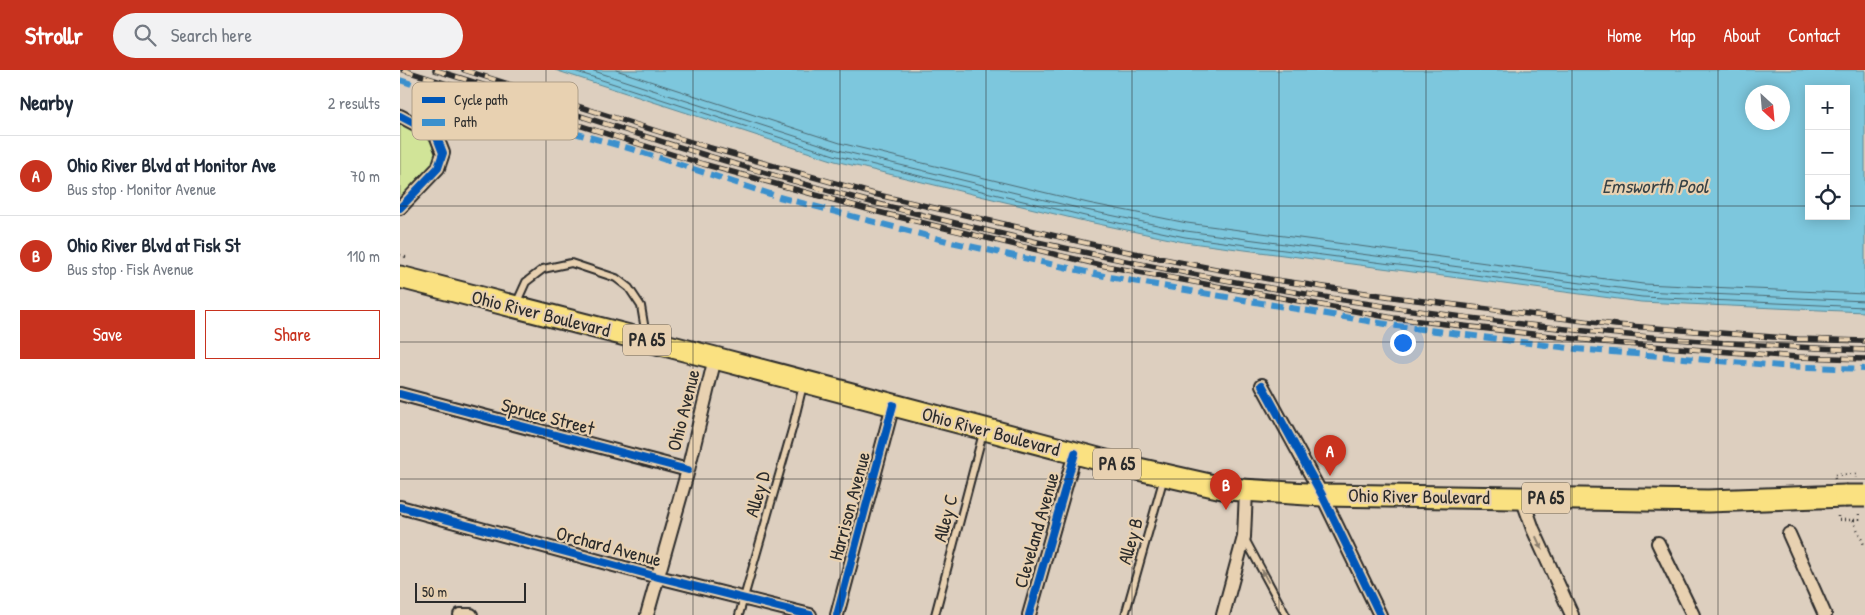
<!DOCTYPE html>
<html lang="en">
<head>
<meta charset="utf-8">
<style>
  body { margin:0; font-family:"Patrick Hand",sans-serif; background:#f2f2f3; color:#1f2937 }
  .controls { position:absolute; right:15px; top:15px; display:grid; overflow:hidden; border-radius:0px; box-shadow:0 2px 12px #0003 }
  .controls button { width:45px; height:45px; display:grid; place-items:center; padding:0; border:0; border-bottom:1px solid #e0e1e3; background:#fff; color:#1f2937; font:25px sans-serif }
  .compass { position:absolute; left:1345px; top:15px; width:45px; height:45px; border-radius:50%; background:#fff; box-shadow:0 2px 12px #0003; rotate:154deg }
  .scale { position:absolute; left:15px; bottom:12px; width:111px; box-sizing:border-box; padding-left:5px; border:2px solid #2b2b2b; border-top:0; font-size:14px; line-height:18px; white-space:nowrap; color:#2b2b2b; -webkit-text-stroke:4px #e8d1b1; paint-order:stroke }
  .you { position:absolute; left:1002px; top:272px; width:18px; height:18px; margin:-12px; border:4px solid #fff; border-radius:50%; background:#1a73e8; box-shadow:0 0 0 8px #1a73e833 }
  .badge { display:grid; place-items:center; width:32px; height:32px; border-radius:50%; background:#c8321e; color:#fff; font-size:16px; font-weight:700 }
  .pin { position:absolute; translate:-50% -41px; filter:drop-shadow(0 1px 2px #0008) }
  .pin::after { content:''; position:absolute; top:26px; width:18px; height:15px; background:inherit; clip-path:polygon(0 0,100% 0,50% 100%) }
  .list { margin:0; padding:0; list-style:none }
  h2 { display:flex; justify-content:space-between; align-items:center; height:65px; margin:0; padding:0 20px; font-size:21px }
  h2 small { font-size:16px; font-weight:400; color:#747a83 }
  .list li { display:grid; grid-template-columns:32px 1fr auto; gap:15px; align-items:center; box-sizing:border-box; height:80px; padding:0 20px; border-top:1px solid #e0e1e3 }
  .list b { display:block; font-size:19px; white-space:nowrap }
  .list p { margin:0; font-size:16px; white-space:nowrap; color:#747a83 }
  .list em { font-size:16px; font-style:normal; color:#747a83 }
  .actions { display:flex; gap:10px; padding:15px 20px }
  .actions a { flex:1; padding:11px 0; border:1px solid #c8321e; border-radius:0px; text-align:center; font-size:18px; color:#c8321e }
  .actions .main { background:#c8321e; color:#fff }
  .icon { flex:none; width:28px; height:28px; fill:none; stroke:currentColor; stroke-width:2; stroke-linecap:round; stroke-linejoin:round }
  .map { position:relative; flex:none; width:1465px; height:545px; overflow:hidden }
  header { display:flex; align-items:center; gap:30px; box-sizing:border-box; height:70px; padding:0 25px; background:#c8321e; color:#fff }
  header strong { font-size:24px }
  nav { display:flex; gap:28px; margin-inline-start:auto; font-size:18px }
  .search { width:350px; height:45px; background:#f2f2f3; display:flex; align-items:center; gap:12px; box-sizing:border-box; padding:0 18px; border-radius:28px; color:#747a83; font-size:19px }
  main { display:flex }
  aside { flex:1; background:#fff }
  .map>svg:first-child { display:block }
  .green { fill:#d1e498; stroke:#7e8862 }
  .water { fill:#7dc7dd; stroke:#5c8996; fill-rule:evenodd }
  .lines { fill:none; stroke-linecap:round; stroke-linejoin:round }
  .shore { stroke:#4c6972; stroke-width:1 }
  .service-casing { stroke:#2b2b2b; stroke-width:10 }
  .minor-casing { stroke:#2b2b2b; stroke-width:16 }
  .trunk-casing { stroke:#2b2b2b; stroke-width:25 }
  .path { stroke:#2b2b2b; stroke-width:2.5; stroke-dasharray:1 4; stroke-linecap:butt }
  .service { stroke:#e8d1b1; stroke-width:6 }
  .minor { stroke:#e8d1b1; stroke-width:12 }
  .trunk { stroke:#fae181; stroke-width:21 }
  .rail-casing { stroke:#2b2b2b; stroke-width:5.5 }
  .rail { stroke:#e8d1b1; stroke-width:4; stroke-dasharray:11; stroke-linecap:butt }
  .trunk-bridge-casing { stroke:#2b2b2b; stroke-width:25; stroke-linecap:butt }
  .trunk-bridge { stroke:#fae181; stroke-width:21 }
  .quiet { stroke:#3b90cd; stroke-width:6; stroke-dasharray:12 6; stroke-linecap:butt }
  .cycleway-casing { stroke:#e8d1b1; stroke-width:11 }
  .cycleway { stroke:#0057b8; stroke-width:8 }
  .oneway { fill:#8a7e6e }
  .grid { fill:none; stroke:#2b2b2b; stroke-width:1; stroke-opacity:0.55 }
  .labels { text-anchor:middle; stroke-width:4.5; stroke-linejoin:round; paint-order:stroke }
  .shield { fill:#e8d1b1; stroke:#645d53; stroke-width:1 }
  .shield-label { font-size:18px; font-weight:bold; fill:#2b2b2b }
  .street-label { font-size:19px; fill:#2b2b2b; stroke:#e8d1b1 }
  .water-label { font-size:20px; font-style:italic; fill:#374246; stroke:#e8d1b1 }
  .key { fill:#e8d1b1; stroke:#af9f89; stroke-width:1 }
  .key-label { font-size:14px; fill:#2b2b2b }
</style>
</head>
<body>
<header>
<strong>Strollr</strong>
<div class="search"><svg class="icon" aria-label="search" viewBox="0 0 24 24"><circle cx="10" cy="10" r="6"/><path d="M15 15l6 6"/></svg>Search here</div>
<nav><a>Home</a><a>Map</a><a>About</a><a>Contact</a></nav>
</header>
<main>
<aside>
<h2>Nearby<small>2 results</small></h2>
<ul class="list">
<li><span class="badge">A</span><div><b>Ohio River Blvd at Monitor Ave</b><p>Bus stop · Monitor Avenue</p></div><em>70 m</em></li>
<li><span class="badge">B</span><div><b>Ohio River Blvd at Fisk St</b><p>Bus stop · Fisk Avenue</p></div><em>110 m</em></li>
</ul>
<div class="actions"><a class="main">Save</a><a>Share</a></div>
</aside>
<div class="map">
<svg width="1465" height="545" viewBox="0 0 1465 545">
  <rect width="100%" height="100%" fill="#ddcfbf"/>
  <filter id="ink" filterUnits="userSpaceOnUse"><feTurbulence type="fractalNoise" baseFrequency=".02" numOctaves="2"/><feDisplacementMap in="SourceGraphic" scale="10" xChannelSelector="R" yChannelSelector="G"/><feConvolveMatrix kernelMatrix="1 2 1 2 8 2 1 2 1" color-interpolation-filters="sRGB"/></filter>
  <g filter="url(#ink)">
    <!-- green -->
    <path class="green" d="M0 46 22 57 43 83 0 138Z"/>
    <!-- water -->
    <path class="water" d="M155 0H1465V242L1241 232 784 172 684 151 435 91ZM1409 19H1446V146H1409ZM1352 22H1382V52H1352Z"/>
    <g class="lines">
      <!-- shore -->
      <path class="shore" d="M171 0 437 86 685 146 785 167 1242 227 1465 237
        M191 0 438 80 686 140 786 161 1242 221 1465 231
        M216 0 440 73 688 133 787 153 1243 214 1465 224"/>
      <defs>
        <path id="service" d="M116 234 126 212 143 199 171 193 216 208 229 218 241 236 246 266
          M845 469 886 545
          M339 545 393 356 403 315
          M535 545 583 363
          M725 545 764 407"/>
        <path id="minor" d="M0 46 36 65 43 83 38 98 0 138
          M862 315 922 425 980 545
          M0 324 288 400
          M1122 428 1133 459 1172 545
          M0 437 258 507 410 545
          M1389 464 1425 545
          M1258 473 1293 545
          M60 545H71
          M247 545 288 400 315 288
          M437 545 493 335
          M629 545 675 383
          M823 545 844 467 846 421"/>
        <path id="trunk" d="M0 207 315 288 725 396 827 419 922 425 1308 431 1445 426"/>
      </defs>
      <!-- service casing -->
      <use href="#service" class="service-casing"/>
      <!-- minor casing -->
      <use href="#minor" class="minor-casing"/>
      <!-- trunk casing -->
      <use href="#trunk" class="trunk-casing"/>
      <!-- path -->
      <path class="path" d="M0 185 5 187 4 190
        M1435 409 1434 405 1456 404V408
        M1438 446V450H1459V443
        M1453 450 1465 477"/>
      <!-- service -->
      <use href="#service" class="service"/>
      <!-- minor -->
      <use href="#minor" class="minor"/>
      <!-- trunk -->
      <use href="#trunk" class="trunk"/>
      <defs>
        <path id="rail" d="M3 0 303 94 478 142 700 195 993 248 1212 273 1397 287 1465 289
          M35 0C180 45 324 94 471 132 795 216 1130 268 1465 280
          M64 0 307 77 474 124 699 176 779 192 869 209 1000 228 1216 255 1398 269 1465 271"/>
      </defs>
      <!-- rail casing -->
      <use href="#rail" class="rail-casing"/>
      <!-- rail -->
      <use href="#rail" class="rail"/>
      <defs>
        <path id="trunk-bridge" d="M1445 426H1465"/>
      </defs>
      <!-- trunk-bridge casing -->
      <use href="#trunk-bridge" class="trunk-bridge-casing"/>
      <!-- trunk-bridge -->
      <use href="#trunk-bridge" class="trunk-bridge"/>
      <!-- quiet -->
      <path class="quiet" d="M0 10 78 36 235 80 379 127 547 171 709 207 997 256 1176 279 1381 296 1465 299"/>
      <defs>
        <path id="cycleway" d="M0 46 36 65 43 83 38 98 0 138
          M862 315 922 425 980 545
          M0 324 288 400
          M0 437 258 507 410 545
          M437 545 493 335
          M629 545 675 383"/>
      </defs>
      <!-- cycleway casing -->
      <use href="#cycleway" class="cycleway-casing"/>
      <!-- cycleway -->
      <use href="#cycleway" class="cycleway"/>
    </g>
    <!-- one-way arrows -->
    <defs><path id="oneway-solid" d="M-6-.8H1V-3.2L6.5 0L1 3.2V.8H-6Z" transform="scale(1.25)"/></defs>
    <g class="oneway">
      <use href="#oneway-solid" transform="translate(1139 473) rotate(65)"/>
      <use href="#oneway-solid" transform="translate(865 506) rotate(-118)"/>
    </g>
  </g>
  <!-- grid -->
  <path class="grid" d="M146 0V545M293 0V545M440 0V545M586 0V545M732 0V545M879 0V545M1026 0V545M1172 0V545M1318 0V545M0 136H1409M1446 136H1465M0 272H1465M0 409H1465"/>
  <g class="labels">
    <!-- shield labels -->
    <g class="shield">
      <rect x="223" y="254.5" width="48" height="31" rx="4"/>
      <rect x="693" y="378.5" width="48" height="31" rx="4"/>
      <rect x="1122" y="412.5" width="48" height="31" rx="4"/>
    </g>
    <g class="shield-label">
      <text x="247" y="276">PA 65</text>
      <text x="717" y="400">PA 65</text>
      <text x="1146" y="434">PA 65</text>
    </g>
    <!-- street labels -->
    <g class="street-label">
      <text transform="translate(141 243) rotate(14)" y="7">Ohio River Boulevard</text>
      <text transform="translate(283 340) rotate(-76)" y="7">Ohio Avenue</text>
      <text transform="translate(148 346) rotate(15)" y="7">Spruce Street</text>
      <text transform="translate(591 361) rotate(15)" y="7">Ohio River Boulevard</text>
      <text transform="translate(357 424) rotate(-74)" y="7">Alley D</text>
      <text transform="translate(1019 426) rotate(1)" y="7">Ohio River Boulevard</text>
      <text transform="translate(449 436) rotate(-75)" y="7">Harrison Avenue</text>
      <text transform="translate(545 448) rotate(-75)" y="7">Alley C</text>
      <text transform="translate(636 460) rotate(-74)" y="7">Cleveland Avenue</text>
      <text transform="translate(730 471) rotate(-74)" y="7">Alley B</text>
      <text transform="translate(209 476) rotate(15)" y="7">Orchard Avenue</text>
    </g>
    <!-- water labels -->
    <g class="water-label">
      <text x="1255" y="123">Emsworth Pool</text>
    </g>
  </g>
  <!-- legend -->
  <rect x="12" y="12" width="166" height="58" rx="8" class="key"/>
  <rect x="22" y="27" width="23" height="6" fill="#0057b8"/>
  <rect x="22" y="49" width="23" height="7" fill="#3b90cd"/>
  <g class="key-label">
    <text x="54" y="35">Cycle path</text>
    <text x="54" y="57">Path</text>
  </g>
</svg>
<div class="controls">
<button>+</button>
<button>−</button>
<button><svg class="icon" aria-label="locate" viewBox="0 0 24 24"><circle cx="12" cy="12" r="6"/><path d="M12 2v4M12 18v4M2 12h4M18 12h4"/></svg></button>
</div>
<svg class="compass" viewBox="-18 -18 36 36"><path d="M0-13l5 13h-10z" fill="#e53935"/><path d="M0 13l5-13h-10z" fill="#747a83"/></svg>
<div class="scale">50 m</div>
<div class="you"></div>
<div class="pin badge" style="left:930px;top:406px">A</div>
<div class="pin badge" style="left:826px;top:440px">B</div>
</div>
</main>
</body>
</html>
